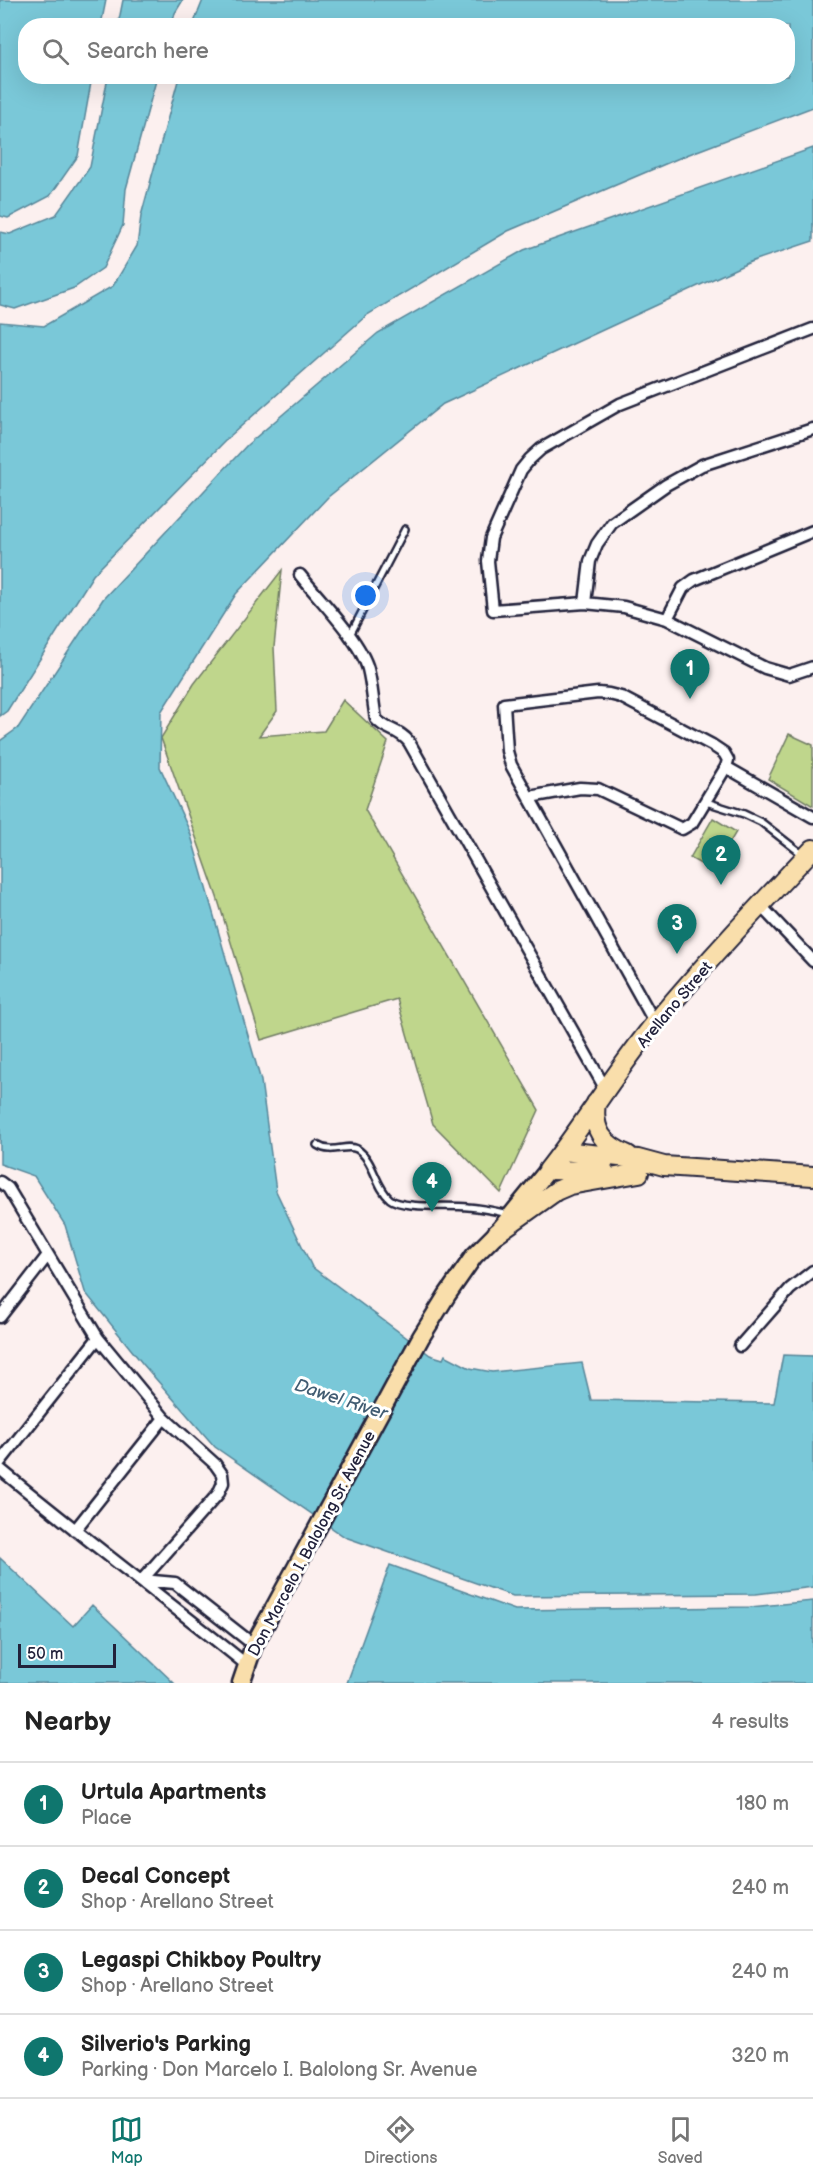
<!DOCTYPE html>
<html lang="en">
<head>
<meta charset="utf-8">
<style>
  body { margin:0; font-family:"Balsamiq Sans",sans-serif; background:#f6f6f6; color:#222 }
  .scale { position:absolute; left:18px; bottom:15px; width:98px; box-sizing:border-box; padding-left:6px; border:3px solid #22223b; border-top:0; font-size:16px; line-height:21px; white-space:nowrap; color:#22223b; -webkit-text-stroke:4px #fff; paint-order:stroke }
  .you { position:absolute; left:366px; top:596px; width:21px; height:21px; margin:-15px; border:4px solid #fff; border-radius:50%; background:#1a73e8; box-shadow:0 0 0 9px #1a73e833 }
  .badge { display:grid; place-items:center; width:39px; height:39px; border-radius:50%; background:#0f766e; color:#fff; font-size:20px; font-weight:700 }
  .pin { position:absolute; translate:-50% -50px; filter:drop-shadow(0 2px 3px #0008) }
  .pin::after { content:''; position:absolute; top:32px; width:21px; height:18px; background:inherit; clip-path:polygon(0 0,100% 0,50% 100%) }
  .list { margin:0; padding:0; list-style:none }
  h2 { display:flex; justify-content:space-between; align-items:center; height:78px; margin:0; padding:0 24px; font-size:26px }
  h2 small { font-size:20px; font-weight:400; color:#767676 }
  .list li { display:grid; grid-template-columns:39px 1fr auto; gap:18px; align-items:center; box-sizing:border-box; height:84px; padding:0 24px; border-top:2px solid #e0e0e0 }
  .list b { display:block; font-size:22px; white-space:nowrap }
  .list p { margin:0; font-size:20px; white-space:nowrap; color:#767676 }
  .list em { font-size:20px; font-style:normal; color:#767676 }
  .icon { flex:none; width:33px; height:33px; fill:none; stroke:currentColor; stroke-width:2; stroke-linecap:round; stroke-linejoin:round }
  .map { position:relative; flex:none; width:813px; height:1683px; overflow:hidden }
  .search { position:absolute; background:#fff; box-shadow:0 6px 24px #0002; left:18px; right:18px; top:18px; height:66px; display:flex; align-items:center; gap:15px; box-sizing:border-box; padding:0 21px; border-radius:24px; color:#767676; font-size:22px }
  .sheet { height:414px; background:#fff }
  nav { display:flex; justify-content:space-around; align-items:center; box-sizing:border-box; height:84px; border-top:2px solid #e0e0e0; background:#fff; font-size:16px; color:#767676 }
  nav a { display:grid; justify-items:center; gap:3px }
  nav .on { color:#0f766e }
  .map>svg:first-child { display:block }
  .green { fill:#bfd68c; stroke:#707c64; stroke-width:1.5 }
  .water { fill:#7ac8d8; stroke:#578699; stroke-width:1.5 }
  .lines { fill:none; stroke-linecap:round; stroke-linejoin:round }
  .service-casing { stroke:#22223b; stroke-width:10 }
  .minor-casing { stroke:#22223b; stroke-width:15 }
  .primary-casing { stroke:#22223b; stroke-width:21 }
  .trunk-casing { stroke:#22223b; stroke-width:22 }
  .service { stroke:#fff; stroke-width:5 }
  .minor { stroke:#fff; stroke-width:10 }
  .primary { stroke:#f9deab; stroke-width:16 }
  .trunk { stroke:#f9deab; stroke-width:18 }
  .labels { text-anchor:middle; stroke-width:6; stroke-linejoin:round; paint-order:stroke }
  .street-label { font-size:16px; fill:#22223b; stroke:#fff }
  .water-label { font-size:18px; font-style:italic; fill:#415c72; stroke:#fff }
</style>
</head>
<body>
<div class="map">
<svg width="813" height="1683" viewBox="0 0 813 1683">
  <rect width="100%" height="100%" fill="#fcf0ef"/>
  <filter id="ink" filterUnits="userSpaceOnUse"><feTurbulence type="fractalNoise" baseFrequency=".0167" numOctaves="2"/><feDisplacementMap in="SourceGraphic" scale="12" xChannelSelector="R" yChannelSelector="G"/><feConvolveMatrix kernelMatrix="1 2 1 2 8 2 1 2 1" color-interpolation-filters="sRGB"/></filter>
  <g filter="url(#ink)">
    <!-- green -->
    <path class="green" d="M282 570 274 647 277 711 259 736 324 731 343 700 388 742 365 810 539 1110 501 1193 433 1124 397 999 261 1040 217 897 161 738 194 684Z
      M789 734 813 745V806L768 779Z
      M713 818 736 832 713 871 690 858Z"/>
    <!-- water -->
    <path class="water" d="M0 0H106L101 25 26 26V76L92 77 78 156 50 196 8 218 0 216Z
      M123 0H183L175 13 172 25H118Z
      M203 0H813V107L684 156 508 231 367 315 230 436 93 575 7 711 0 716V322L44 326 113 286 137 246 141 216 179 77 788 76V26L193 25Z
      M108 77H157L126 189 123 225 103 268 74 288 15 309 0 305V232L10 234 56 215 90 167Z
      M813 148V241L750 262 443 404 328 497 236 594 161 712 160 767 190 832 261 1081 276 1191 312 1267 430 1355 443 1359 445 1355 470 1368 492 1372 582 1363 591 1400 774 1403 783 1355 813 1356V1587L756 1594 513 1596 345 1537 215 1447 142 1363 85 1292 65 1225 34 1176 0 1164V741L18 728 103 599 247 445 378 333 524 250Z
      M0 1558 73 1626 92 1605 174 1683H0Z
      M390 1565 515 1610 750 1607 813 1601V1683H347Z"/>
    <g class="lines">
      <defs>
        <path id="service" d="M350 635 405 529
          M706 802 744 814 761 822 802 854
          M317 1145C333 1155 346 1143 357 1149 374 1160 375 1186 390 1199 402 1209 450 1205 468 1207 482 1208 495 1211 509 1214"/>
        <path id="minor" d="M813 329 620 404 541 449 530 459 521 470 491 538 488 561 493 610 585 603 624 607 667 619 765 668 789 675 813 667
          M300 575C319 599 360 640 368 669 372 685 373 703 376 719 386 731 398 728 409 742L605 1088
          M585 603 590 561 597 544 612 523 666 485 702 465 813 429
          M667 619 683 588 694 580 813 531
          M530 797 580 788 598 789 682 829 692 823 726 767
          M760 905 813 961
          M655 1023 511 765 507 751 504 704 598 693 609 694 621 697 712 745 724 753 728 760 726 767 813 817
          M0 1182 8 1188 98 1338 164 1418 215 1464 222 1474 223 1483 218 1494 142 1580
          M0 1317 48 1255
          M740 1346 790 1289 813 1271
          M0 1462 98 1338
          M0 1469C81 1536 165 1599 247 1665
          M75 1530 164 1418
          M142 1580 175 1583 254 1645"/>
        <path id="primary" d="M241 1683 254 1645 421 1337 447 1295 474 1256 497 1233 548 1170"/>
        <path id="trunk" d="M596 1103C592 1130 603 1145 628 1155
          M563 1151 638 1159 664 1166 813 1176
          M548 1170C586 1122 617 1069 656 1022 706 962 759 906 813 849
          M548 1170 604 1171
          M497 1233 556 1191 570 1185 639 1173"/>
      </defs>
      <!-- service casing -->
      <use href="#service" class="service-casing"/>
      <!-- minor casing -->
      <use href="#minor" class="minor-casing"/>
      <!-- primary casing -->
      <use href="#primary" class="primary-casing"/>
      <!-- trunk casing -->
      <use href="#trunk" class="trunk-casing"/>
      <!-- service -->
      <use href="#service" class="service"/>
      <!-- minor -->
      <use href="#minor" class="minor"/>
      <!-- primary -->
      <use href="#primary" class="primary"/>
      <!-- trunk -->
      <use href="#trunk" class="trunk"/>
    </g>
  </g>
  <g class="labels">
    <!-- street labels -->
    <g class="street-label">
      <text transform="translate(674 1004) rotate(-50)" y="6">Arellano Street</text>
      <text transform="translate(311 1543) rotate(-62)" y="6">Don Marcelo I. Balolong Sr. Avenue</text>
    </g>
    <!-- water labels -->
    <g class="water-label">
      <text transform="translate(341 1399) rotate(18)" y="6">Dawel River</text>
    </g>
  </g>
</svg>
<div class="scale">50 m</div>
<div class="you"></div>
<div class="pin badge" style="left:690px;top:699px">1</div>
<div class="pin badge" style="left:721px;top:885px">2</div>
<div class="pin badge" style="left:677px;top:954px">3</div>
<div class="pin badge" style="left:432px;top:1212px">4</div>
<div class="search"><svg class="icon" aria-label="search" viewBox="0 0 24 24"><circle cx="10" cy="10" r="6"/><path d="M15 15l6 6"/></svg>Search here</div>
</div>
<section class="sheet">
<h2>Nearby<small>4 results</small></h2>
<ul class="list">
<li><span class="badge">1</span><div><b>Urtula Apartments</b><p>Place</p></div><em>180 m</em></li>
<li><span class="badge">2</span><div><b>Decal Concept</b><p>Shop · Arellano Street</p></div><em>240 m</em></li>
<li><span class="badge">3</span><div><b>Legaspi Chikboy Poultry</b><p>Shop · Arellano Street</p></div><em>240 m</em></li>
<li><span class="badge">4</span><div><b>Silverio's Parking</b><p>Parking · Don Marcelo I. Balolong Sr. Avenue</p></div><em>320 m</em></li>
</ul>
</section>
<nav>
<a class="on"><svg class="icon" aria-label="map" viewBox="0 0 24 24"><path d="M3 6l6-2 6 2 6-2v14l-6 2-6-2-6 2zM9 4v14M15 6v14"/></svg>Map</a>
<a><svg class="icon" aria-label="directions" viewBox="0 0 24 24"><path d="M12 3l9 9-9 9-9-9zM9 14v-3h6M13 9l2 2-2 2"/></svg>Directions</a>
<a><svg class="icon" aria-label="saved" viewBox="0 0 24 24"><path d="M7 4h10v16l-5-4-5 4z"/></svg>Saved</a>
</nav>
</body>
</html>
